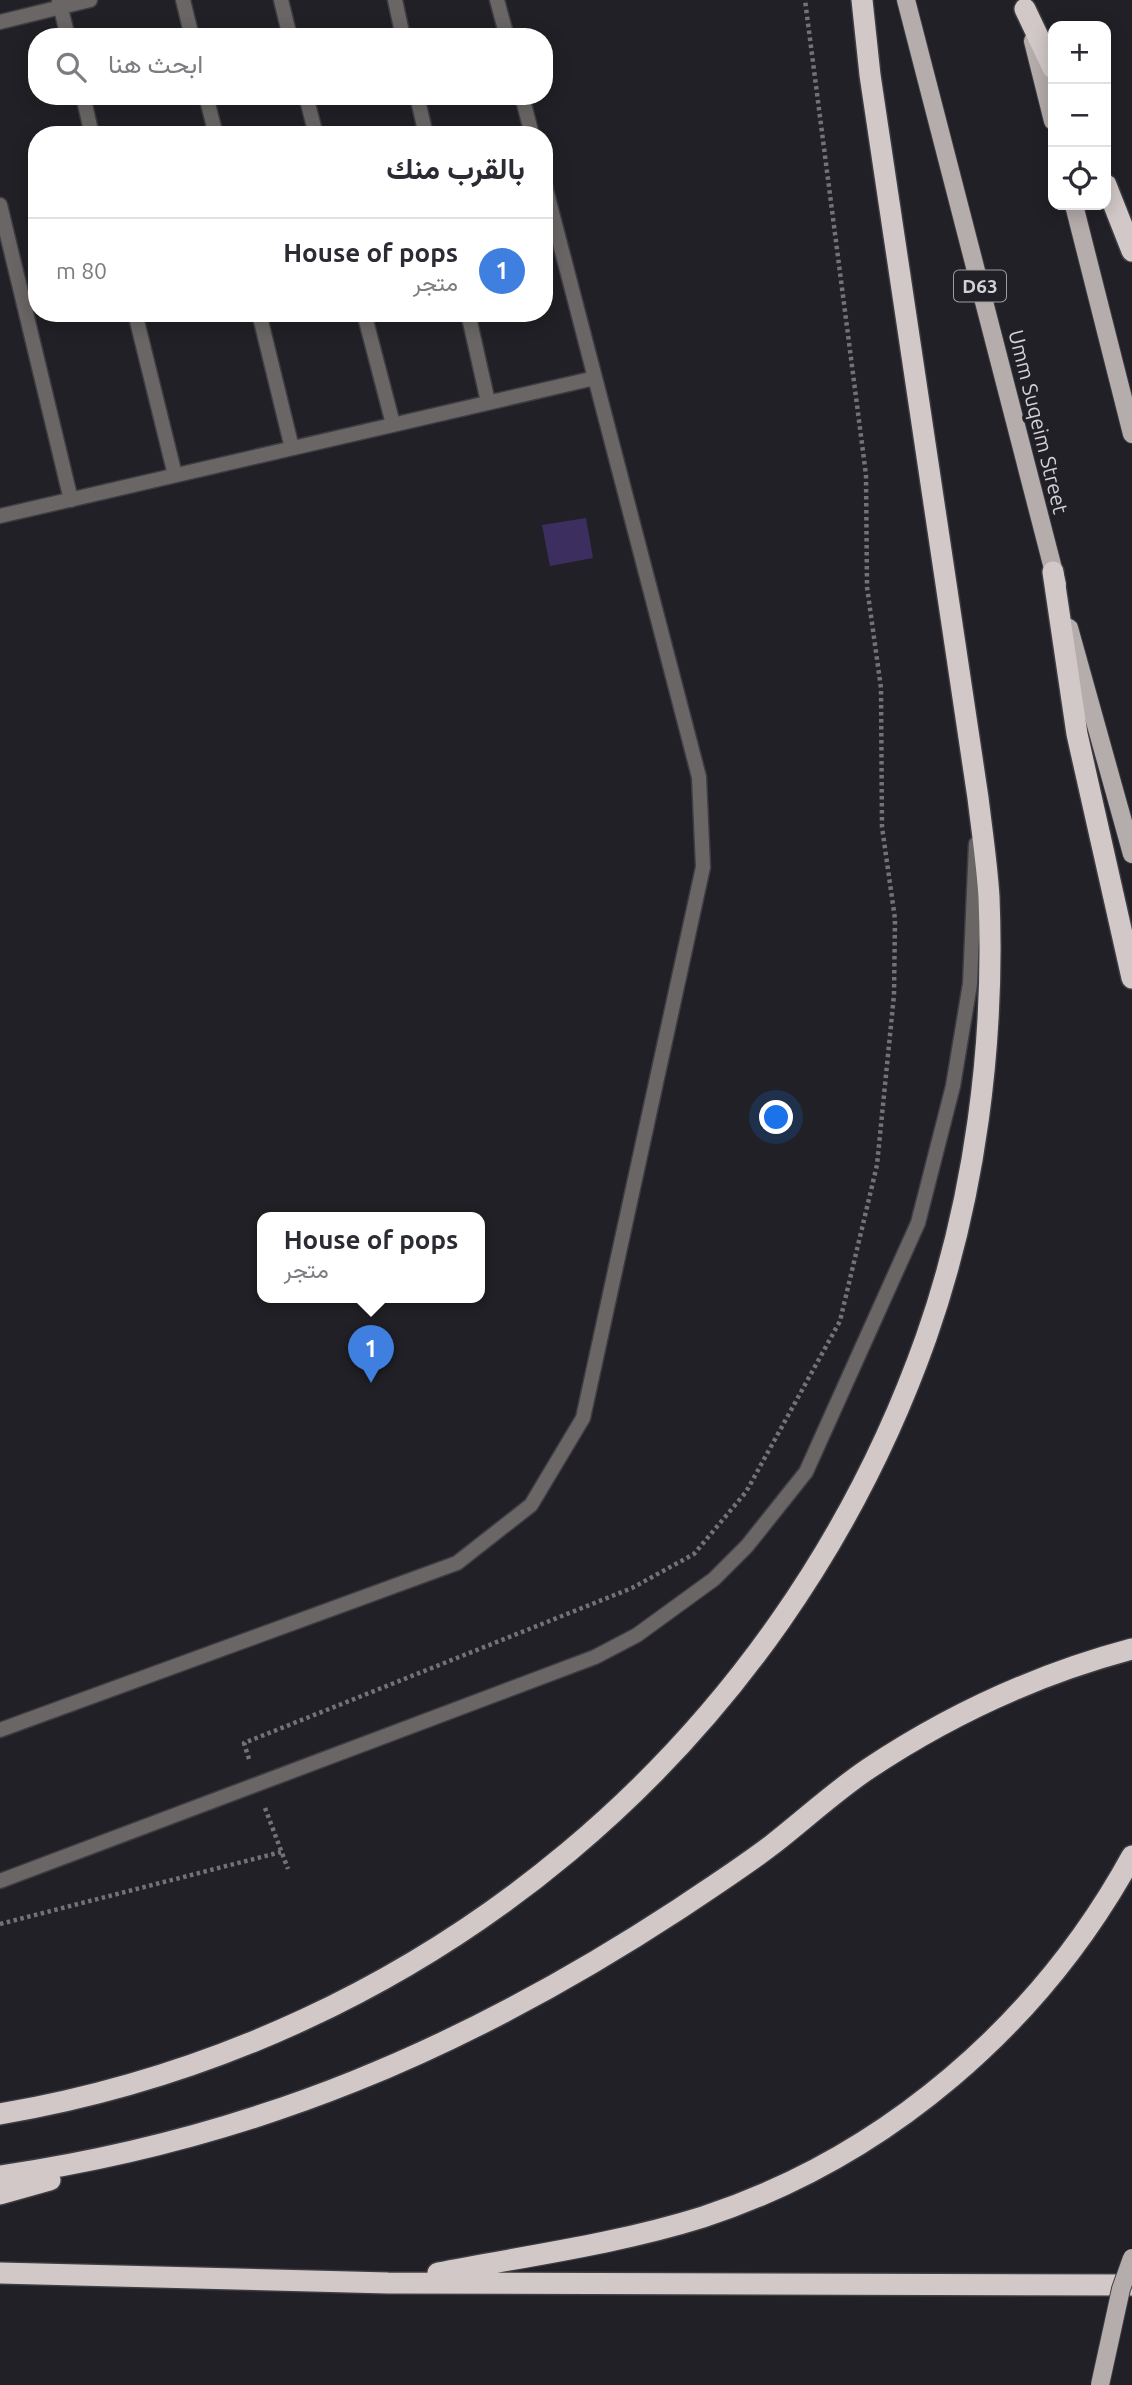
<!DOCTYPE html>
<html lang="ar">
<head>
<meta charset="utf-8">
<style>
  body { margin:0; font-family:Ubuntu,Vazirmatn,sans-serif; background:#f2f2f3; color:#2b2b33; direction:rtl }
  .controls { position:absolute; right:21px; top:21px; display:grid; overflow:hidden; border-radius:14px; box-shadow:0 4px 18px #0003 }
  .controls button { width:63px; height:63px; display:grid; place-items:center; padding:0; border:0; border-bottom:2px solid #e1e1e2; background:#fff; color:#2b2b33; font:35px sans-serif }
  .you { position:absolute; left:777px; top:1118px; width:24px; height:24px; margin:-18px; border:5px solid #fff; border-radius:50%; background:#1a73e8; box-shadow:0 0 0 10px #1a73e833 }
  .badge { display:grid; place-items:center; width:46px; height:46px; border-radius:50%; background:#0b8043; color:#fff; font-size:23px; font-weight:700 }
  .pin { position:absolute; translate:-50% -58px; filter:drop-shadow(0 2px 4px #0008) }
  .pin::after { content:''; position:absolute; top:37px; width:24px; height:21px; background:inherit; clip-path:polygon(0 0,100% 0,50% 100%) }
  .popup { position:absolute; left:257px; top:1212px; width:228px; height:91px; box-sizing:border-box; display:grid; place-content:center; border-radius:14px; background:#fff; filter:drop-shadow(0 2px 5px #0005); font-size:23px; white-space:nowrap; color:#7c7c81 }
  .popup b { font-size:26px; color:#2b2b33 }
  .popup::after { content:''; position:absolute; left:50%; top:100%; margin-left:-14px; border:14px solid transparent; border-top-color:#fff }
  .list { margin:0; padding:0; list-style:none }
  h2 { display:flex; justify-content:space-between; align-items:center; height:91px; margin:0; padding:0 28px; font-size:30px }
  h2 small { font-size:23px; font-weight:400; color:#7c7c81 }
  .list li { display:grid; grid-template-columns:46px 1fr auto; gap:21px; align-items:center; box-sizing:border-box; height:105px; padding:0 28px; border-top:2px solid #e1e1e2 }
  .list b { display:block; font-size:26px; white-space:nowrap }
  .list p { margin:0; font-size:23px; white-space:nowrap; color:#7c7c81 }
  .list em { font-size:23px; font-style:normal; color:#7c7c81 }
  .icon { flex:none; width:38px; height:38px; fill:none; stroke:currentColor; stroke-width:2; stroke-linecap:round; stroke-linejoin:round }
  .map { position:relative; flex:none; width:1132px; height:2385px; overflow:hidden; direction:ltr }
  .search { position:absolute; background:#fff; box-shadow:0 4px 18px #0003; left:28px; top:28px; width:525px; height:77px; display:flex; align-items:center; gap:18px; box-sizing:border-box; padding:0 24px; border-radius:28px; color:#7c7c81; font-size:26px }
  .panel { position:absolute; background:#fff; box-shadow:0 4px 18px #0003; left:28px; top:126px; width:525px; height:196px; border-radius:28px; direction:rtl }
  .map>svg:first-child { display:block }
  .building { fill:#3c2f60 }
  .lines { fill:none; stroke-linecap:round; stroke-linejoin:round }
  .service-casing { stroke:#3d3c42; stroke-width:17 }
  .primary-casing { stroke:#3d3c42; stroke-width:20 }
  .motorway-casing { stroke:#3d3c42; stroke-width:24 }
  .path { stroke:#737277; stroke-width:4.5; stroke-dasharray:3.5 3.5; stroke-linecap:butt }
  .service { stroke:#6a6666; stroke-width:14 }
  .primary { stroke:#b5acac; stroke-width:18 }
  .motorway { stroke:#d2c8c8; stroke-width:21 }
  .primary-bridge-casing { stroke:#3d3c42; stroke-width:20; stroke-linecap:butt }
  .primary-bridge { stroke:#b5acac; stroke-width:18 }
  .labels { text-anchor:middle; stroke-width:7; stroke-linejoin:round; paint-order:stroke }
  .shield { fill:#212026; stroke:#9d9ca1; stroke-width:2 }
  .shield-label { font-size:19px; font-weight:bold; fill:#d2d1d6 }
  .street-label { font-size:21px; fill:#d2d1d6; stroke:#212026 }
</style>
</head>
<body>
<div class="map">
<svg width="1132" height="2385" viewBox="0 0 1132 2385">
  <rect width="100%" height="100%" fill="#212026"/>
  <!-- building -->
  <path class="building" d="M586 518 593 558 550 566 542 525Z"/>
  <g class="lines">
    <defs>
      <path id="service" d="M183 0 192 37
        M281 0 290 37
        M395 0 403 37
        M497 0 507 37
        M59 1 68 37
        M0 22 90 0
        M83 96 92 135
        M206 96 216 135
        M306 96 316 135
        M417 96 426 135
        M522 96 532 135
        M0 205 71 500
        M135 313 175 475
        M259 313 292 448
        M364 313 393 424
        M468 313 488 402
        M0 516 595 378
        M0 1730 457 1563 531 1505 583 1418 703 867 699 777 544 182
        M0 1881 595 1657 637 1635 714 1579 747 1546 806 1472 918 1223 953 1086 970 984 976 844"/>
      <path id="primary" d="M906 0 1057 584
        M1033 41 1053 121
        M1074 205 1132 434
        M1069 628 1132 854"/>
      <path id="motorway" d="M1025 9 1053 68
        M1106 185 1132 251
        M1053 572 1077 734 1132 978
        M0 2114C427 2041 781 1746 926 1338 975 1199 995 1044 989 897 987 864 982 831 978 798L870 75 862 0
        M0 2176C254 2139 465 2049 679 1909 710 1888 743 1867 773 1844 805 1819 834 1792 868 1769 949 1715 1038 1674 1132 1649
        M0 2194 50 2180
        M0 2273 388 2283 1132 2285
        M438 2273C526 2256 617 2244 703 2217 886 2157 1040 2024 1132 1856"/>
    </defs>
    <!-- service casing -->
    <use href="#service" class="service-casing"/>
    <!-- primary casing -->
    <use href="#primary" class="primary-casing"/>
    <!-- motorway casing -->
    <use href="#motorway" class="motorway-casing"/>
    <!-- path -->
    <path class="path" d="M249 1759 244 1743 632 1588 694 1554 746 1492 840 1321 877 1165 894 995 895 919 882 827 881 688 867 587 866 475 805 0
      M265 1808 288 1869
      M0 1924 281 1852"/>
    <!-- service -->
    <use href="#service" class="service"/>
    <!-- primary -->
    <use href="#primary" class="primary"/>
    <!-- motorway -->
    <use href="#motorway" class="motorway"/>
    <defs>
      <path id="primary-bridge" d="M1100 2385 1121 2289 1132 2258"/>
    </defs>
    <!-- primary-bridge casing -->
    <use href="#primary-bridge" class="primary-bridge-casing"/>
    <!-- primary-bridge -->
    <use href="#primary-bridge" class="primary-bridge"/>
  </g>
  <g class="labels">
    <!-- shield labels -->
    <rect class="shield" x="954" y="270.5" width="52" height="31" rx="5"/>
    <g class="shield-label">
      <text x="980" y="293">D63</text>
    </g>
    <!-- street labels -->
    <g class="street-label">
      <text transform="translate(1038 422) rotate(76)" y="7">Umm Suqeim Street</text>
    </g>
  </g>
</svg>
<div class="controls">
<button>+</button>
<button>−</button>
<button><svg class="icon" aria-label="locate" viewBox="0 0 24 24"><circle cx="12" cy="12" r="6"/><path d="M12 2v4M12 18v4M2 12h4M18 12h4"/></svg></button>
</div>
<div class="you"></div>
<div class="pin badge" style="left:371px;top:1383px;background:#3f7fe0">1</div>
<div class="popup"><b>House of pops</b>متجر</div>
<div class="search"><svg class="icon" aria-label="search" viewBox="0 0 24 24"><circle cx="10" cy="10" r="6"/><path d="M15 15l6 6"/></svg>ابحث هنا</div>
<section class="panel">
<h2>بالقرب منك<small></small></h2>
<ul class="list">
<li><span class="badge" style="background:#3f7fe0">1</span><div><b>House of pops</b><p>متجر</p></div><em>80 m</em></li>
</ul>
</section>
</div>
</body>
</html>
